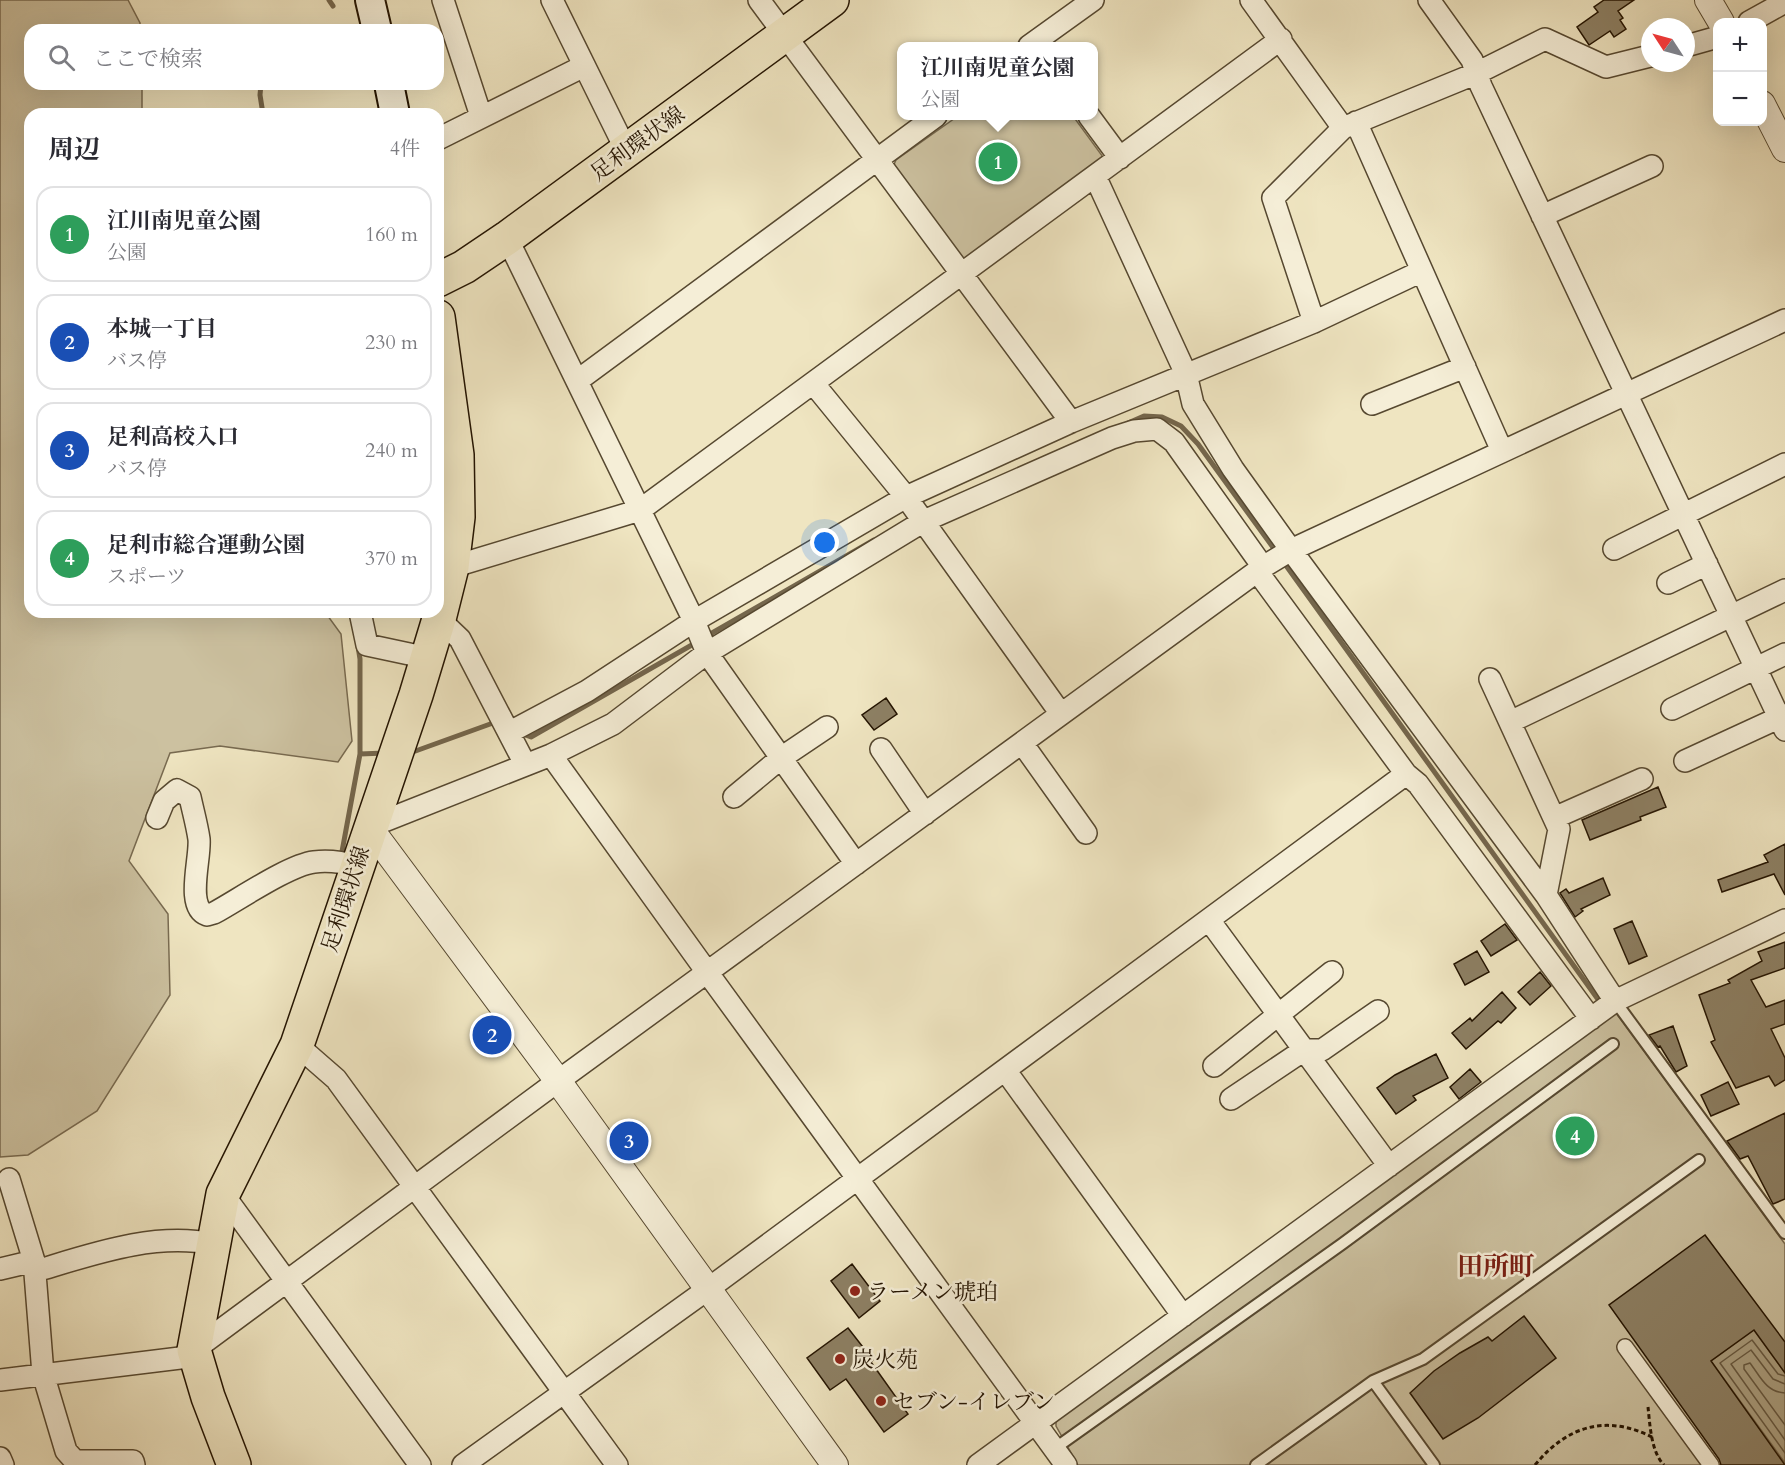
<!DOCTYPE html>
<html lang="ja">
<head>
<meta charset="utf-8">
<style>
  body { margin:0; font-family:Cardo,"Noto Serif JP",serif; background:#f2f2f3; color:#2b2b33 }
  .controls { position:absolute; right:18px; top:18px; display:grid; overflow:hidden; border-radius:12px; box-shadow:0 6px 24px #0002 }
  .controls button { width:54px; height:54px; display:grid; place-items:center; padding:0; border:0; border-bottom:2px solid #e1e1e2; background:#fff; color:#2b2b33; font:30px sans-serif }
  .compass { position:absolute; left:1641px; top:18px; width:54px; height:54px; border-radius:50%; background:#fff; box-shadow:0 6px 24px #0002; rotate:306deg }
  .you { position:absolute; left:825px; top:543px; width:21px; height:21px; margin:-15px; border:4px solid #fff; border-radius:50%; background:#1a73e8; box-shadow:0 0 0 9px #1a73e833 }
  .badge { display:grid; place-items:center; width:39px; height:39px; border-radius:50%; background:#b45309; color:#fff; font-size:20px; font-weight:700 }
  .pin { position:absolute; translate:-50% -50%; border:3px solid #fff; box-shadow:0 2px 6px #0006 }
  .popup { position:absolute; left:897px; top:42px; width:201px; height:78px; box-sizing:border-box; display:grid; place-content:center; border-radius:12px; background:#fff; filter:drop-shadow(0 2px 4px #0005); font-size:20px; white-space:nowrap; color:#7c7c81 }
  .popup b { font-size:22px; color:#2b2b33 }
  .popup::after { content:''; position:absolute; left:50%; top:100%; margin-left:-12px; border:12px solid transparent; border-top-color:#fff }
  .list { margin:0; padding:0; list-style:none }
  h2 { display:flex; justify-content:space-between; align-items:center; height:78px; margin:0; padding:0 24px; font-size:26px }
  h2 small { font-size:20px; font-weight:400; color:#7c7c81 }
  .list li { display:grid; grid-template-columns:39px 1fr auto; gap:18px; align-items:center; box-sizing:border-box; height:96px; margin:0 12px 12px; padding:0 12px; border:2px solid #e1e1e2; border-radius:18px }
  .list b { display:block; font-size:22px; white-space:nowrap }
  .list p { margin:0; font-size:20px; white-space:nowrap; color:#7c7c81 }
  .list em { font-size:20px; font-style:normal; color:#7c7c81 }
  .icon { flex:none; width:33px; height:33px; fill:none; stroke:currentColor; stroke-width:2; stroke-linecap:round; stroke-linejoin:round }
  .map { position:relative; flex:none; width:1785px; height:1465px; overflow:hidden }
  .search { position:absolute; background:#fff; box-shadow:0 6px 24px #0002; left:24px; top:24px; width:420px; height:66px; display:flex; align-items:center; gap:15px; box-sizing:border-box; padding:0 21px; border-radius:18px; color:#7c7c81; font-size:22px }
  .panel { position:absolute; background:#fff; box-shadow:0 6px 24px #0002; left:24px; top:108px; width:420px; height:510px; border-radius:18px }
  .map>svg:first-child { display:block }
  .green { fill:#ccc1a0; stroke:#786a50; stroke-width:1.5 }
  .water { fill:#aa9e7f; stroke:#74664c; stroke-width:1.5 }
  .lines { fill:none; stroke-linecap:round; stroke-linejoin:round }
  .shore { stroke:#665840; stroke-width:1.5 }
  .stream { stroke:#74664c; stroke-width:5 }
  .building { fill:#8d8064; stroke:#231300; stroke-width:1.5 }
  .service-casing { stroke:#564830; stroke-width:14 }
  .pedestrian-casing { stroke:#564830; stroke-width:18 }
  .minor-casing { stroke:#564830; stroke-width:24 }
  .tertiary-casing { stroke:#564830; stroke-width:28 }
  .secondary-casing { stroke:#231300; stroke-width:32 }
  .primary-casing { stroke:#231300; stroke-width:36 }
  .path { stroke:#231300; stroke-width:3; stroke-dasharray:4.5 3; stroke-linecap:butt }
  .service { stroke:#f5eed7; stroke-width:10 }
  .pedestrian { stroke:#f5eed7; stroke-width:15 }
  .minor { stroke:#f5eed7; stroke-width:21 }
  .tertiary { stroke:#f5eed7; stroke-width:26 }
  .secondary { stroke:#f5eed7; stroke-width:28 }
  .primary { stroke:#efe5c1; stroke-width:33 }
  .poi-dot { fill:#8f2418; stroke:#f5eed7; stroke-width:2 }
  .labels { text-anchor:middle; stroke-width:5; stroke-linejoin:round; paint-order:stroke }
  .street-label { font-size:22px; fill:#231300; stroke:#f5eed7 }
  .poi-label { font-size:22px; fill:#231300; stroke:#f5eed7; text-anchor:start }
  .quarter-label { font-size:26px; font-weight:bold; fill:#7a1f14; stroke:#f5eed7 }
</style>
</head>
<body>
<div class="map">
<svg width="1785" height="1465" viewBox="0 0 1785 1465">
  <rect width="100%" height="100%" fill="#efe5c1"/>
  <filter id="stains"><feTurbulence type="fractalNoise" baseFrequency=".00333" numOctaves="4"/><feColorMatrix values="0 0 0 0 .2 0 0 0 0 .09 0 0 0 0 .02 0 0 0 .5 -.17"/></filter>
  <radialGradient id="worn" r=".72"><stop offset=".6" stop-color="#630" stop-opacity="0"/><stop offset="1" stop-color="#630" stop-opacity=".3"/></radialGradient>
  <!-- green -->
  <path class="green" d="M0 0H128L140 23V30H30V84H142V114H30V612H325L341 634 352 741 338 762 220 746 170 753 129 861 168 914 170 995 97 1111 28 1155 0 1157Z
    M958 116H1073L1103 157 968 261 958 259 892 169 896 160Z
    M1616 1013 1785 1244V1465H1078L1056 1426V1418L1592 1027Z"/>
  <!-- water -->
  <path class="water" d="M1754 1330 1785 1373V1463L1711 1361Z"/>
  <g class="lines">
    <!-- shore -->
    <path class="shore" d="M1785 1376 1778 1374 1752 1340 1720 1363 1785 1453
      M1785 1384 1773 1379 1751 1350 1731 1364 1785 1440
      M1785 1393C1766 1392 1760 1376 1750 1363L1744 1365V1369L1785 1425"/>
    <!-- stream -->
    <path class="stream" d="M329 0 333 6
      M261 84 260 95 263 114
      M1128 423 1144 416 1162 417 1181 426 1198 444 1277 553
      M1282 560 1597 998
      M705 637 874 540
      M520 733 531 737 697 642
      M410 753 493 723 497 725
      M360 754 385 753
      M341 857 360 754V659L358 646"/>
  </g>
  <!-- building -->
  <path class="building" d="M1604 0H1634L1618 11 1623 18 1620 20 1626 29 1614 37 1610 31 1589 45 1577 27 1598 12 1594 7Z
    M886 698 897 714 874 730 862 715Z
    M1658 787 1666 807 1640 817 1641 820 1590 840 1582 820Z
    M1785 844V895L1774 874 1722 892 1718 880 1768 862 1764 855Z
    M1603 878 1610 895 1581 909 1583 911 1575 917 1560 893 1566 889 1569 893Z
    M1632 921 1647 956 1629 964 1614 929Z
    M1505 924 1517 940 1491 956 1481 941Z
    M1785 942V968L1751 980 1766 1007 1785 1000V1024L1771 1029 1785 1058V1080L1775 1086 1769 1076 1736 1088 1711 1042 1715 1040 1699 995 1730 983 1728 980 1762 961 1758 952Z
    M1477 951 1489 972 1465 985 1454 964Z
    M1540 972 1551 986 1530 1005 1518 992Z
    M1502 992 1516 1008 1501 1023 1498 1021 1466 1049 1452 1033 1470 1018 1472 1021Z
    M1673 1026 1687 1066 1676 1072 1660 1046 1658 1047 1649 1035Z
    M1436 1054 1448 1078 1413 1096 1416 1100 1396 1114 1377 1088 1395 1075Z
    M1470 1069 1481 1082 1459 1099 1450 1087Z
    M1728 1082 1739 1104 1711 1116 1701 1095Z
    M1785 1113V1199L1773 1204 1748 1156 1740 1159 1727 1141Z
    M1705 1235 1785 1342V1373L1754 1330 1711 1361 1785 1465H1721L1719 1459 1609 1305Z
    M852 1264 880 1301 859 1318 831 1281Z
    M1524 1316 1556 1358 1478 1418 1443 1439 1410 1393 1434 1371 1460 1353 1488 1337 1492 1341Z
    M848 1328 873 1360 871 1362 908 1414 884 1432 846 1379 830 1390 807 1358Z"/>
  <g class="lines">
    <defs>
      <path id="service" d="M1615 1001 1785 1233
        M1373 1381 1434 1465
        M1054 1449 1342 1244 1613 1044
        M1256 1465 1373 1381 1423 1359 1699 1160"/>
      <path id="pedestrian" d="M1625 1347 1711 1465"/>
      <path id="minor" d="M443 0 481 116
        M552 0 626 150
        M759 0 1071 422
        M1251 0 1343 128
        M1429 0 1472 60 1481 86 1785 730
        M1749 22 1785 2
        M1029 46 1093 0
        M1686 46 1718 37
        M1089 116 1120 158
        M1356 122 1502 451
        M438 139 584 66
        M1095 176 1186 374 1193 404 1233 469 1291 550 1546 895 1615 1001
        M1542 216 1652 166
        M507 238 694 621 707 653 856 864
        M1314 322 1273 198 1343 128 1477 73 1545 39 1606 67 1650 56
        M577 381 936 116
        M813 383 906 497 1061 714
        M1372 404 1465 367
        M1614 549 1785 464
        M452 567 640 510 1281 39
        M1257 571 1406 774 1418 784 1591 1019
        M1668 583 1707 564
        M360 612 367 645 428 658
        M439 619 460 639 525 764
        M1490 679 1559 829 1546 895
        M1672 709 1785 654
        M1510 722 1785 590
        M510 732 587 691 694 621 906 497 1071 422 1314 322 1422 271
        M1022 743 1086 833
        M881 749 925 814
        M551 755 707 972 1066 1465
        M1685 761 1785 715
        M734 797 781 758 827 727
        M157 818 164 801 177 790 190 797C193 811 197 825 199 839 201 858 185 907 207 915L214 913C238 900 289 865 314 862 329 860 342 862 356 866
        M1554 818 1642 779
        M369 827 551 755 613 724 707 653 924 521 1112 438 1134 431 1157 429 1174 442 1263 567
        M1209 920 1389 1166
        M297 1045 336 1079 617 1465
        M1214 1066 1332 972
        M1005 1070 1183 1316
        M1231 1099 1304 1050H1322L1378 1011
        M9 1179 34 1261 43 1374 66 1451 75 1461H133L134 1465
        M223 1194 420 1465
        M0 1269 34 1261
        M36 1271C93 1254 154 1232 213 1244
        M0 1380 180 1358 187 1355 558 1081 1263 567 1291 550 1785 320
        M0 1458 3 1465
        M463 1465 708 1289 1406 774
        M978 1465 1615 1001 1785 920"/>
      <path id="tertiary" d="M1708 0 1721 22
        M1762 104 1785 149
        M369 827 558 1081 835 1465"/>
      <path id="secondary" d="M370 0 377 30
        M389 84 395 114"/>
      <path id="primary" d="M438 280 464 267 507 238 832 0
        M234 1465 208 1397 194 1350 223 1194 297 1045 416 695 439 619 452 567 458 517 457 455 438 317"/>
    </defs>
    <!-- service casing -->
    <use href="#service" class="service-casing"/>
    <!-- pedestrian casing -->
    <use href="#pedestrian" class="pedestrian-casing"/>
    <!-- minor casing -->
    <use href="#minor" class="minor-casing"/>
    <!-- tertiary casing -->
    <use href="#tertiary" class="tertiary-casing"/>
    <!-- secondary casing -->
    <use href="#secondary" class="secondary-casing"/>
    <!-- primary casing -->
    <use href="#primary" class="primary-casing"/>
    <!-- path -->
    <path class="path" d="M1648 1407C1650 1425 1651 1452 1664 1465
      M1535 1465C1567 1426 1606 1414 1652 1437"/>
    <!-- service -->
    <use href="#service" class="service"/>
    <!-- pedestrian -->
    <use href="#pedestrian" class="pedestrian"/>
    <!-- minor -->
    <use href="#minor" class="minor"/>
    <!-- tertiary -->
    <use href="#tertiary" class="tertiary"/>
    <!-- secondary -->
    <use href="#secondary" class="secondary"/>
    <!-- primary -->
    <use href="#primary" class="primary"/>
  </g>
  <!-- markers -->
  <g class="poi-dot">
    <circle cx="855" cy="1291" r="6"/>
    <circle cx="840" cy="1359" r="6"/>
    <circle cx="881" cy="1401" r="6"/>
  </g>
  <g class="labels">
    <!-- street labels -->
    <g class="street-label">
      <text transform="translate(637 143) rotate(-36)" y="8">足利環状線</text>
      <text transform="translate(345 899) rotate(-72)" y="8">足利環状線</text>
    </g>
    <!-- poi labels -->
    <g class="poi-label">
      <text x="867" y="1299">ラーメン琥珀</text>
      <text x="852" y="1367">炭火苑</text>
      <text x="893" y="1409">セブン-イレブン</text>
    </g>
    <!-- quarter labels -->
    <g class="quarter-label">
      <text x="1496" y="1275">田所町</text>
    </g>
  </g>
  <rect width="100%" height="100%" filter="url(#stains)"/>
  <rect width="100%" height="100%" fill="url(#worn)"/>
</svg>
<div class="controls">
<button>+</button>
<button>−</button>
</div>
<svg class="compass" viewBox="-18 -18 36 36"><path d="M0-13l5 13h-10z" fill="#e53935"/><path d="M0 13l5-13h-10z" fill="#7c7c81"/></svg>
<div class="you"></div>
<div class="pin badge" style="left:998px;top:162px;background:#2e9e5b">1</div>
<div class="popup"><b>江川南児童公園</b>公園</div>
<div class="pin badge" style="left:492px;top:1035px;background:#1a4fb4">2</div>
<div class="pin badge" style="left:629px;top:1141px;background:#1a4fb4">3</div>
<div class="pin badge" style="left:1575px;top:1136px;background:#2e9e5b">4</div>
<div class="search"><svg class="icon" aria-label="search" viewBox="0 0 24 24"><circle cx="10" cy="10" r="6"/><path d="M15 15l6 6"/></svg>ここで検索</div>
<section class="panel">
<h2>周辺<small>4件</small></h2>
<ul class="list">
<li><span class="badge" style="background:#2e9e5b">1</span><div><b>江川南児童公園</b><p>公園</p></div><em>160 m</em></li>
<li><span class="badge" style="background:#1a4fb4">2</span><div><b>本城一丁目</b><p>バス停</p></div><em>230 m</em></li>
<li><span class="badge" style="background:#1a4fb4">3</span><div><b>足利高校入口</b><p>バス停</p></div><em>240 m</em></li>
<li><span class="badge" style="background:#2e9e5b">4</span><div><b>足利市総合運動公園</b><p>スポーツ</p></div><em>370 m</em></li>
</ul>
</section>
</div>
</body>
</html>
